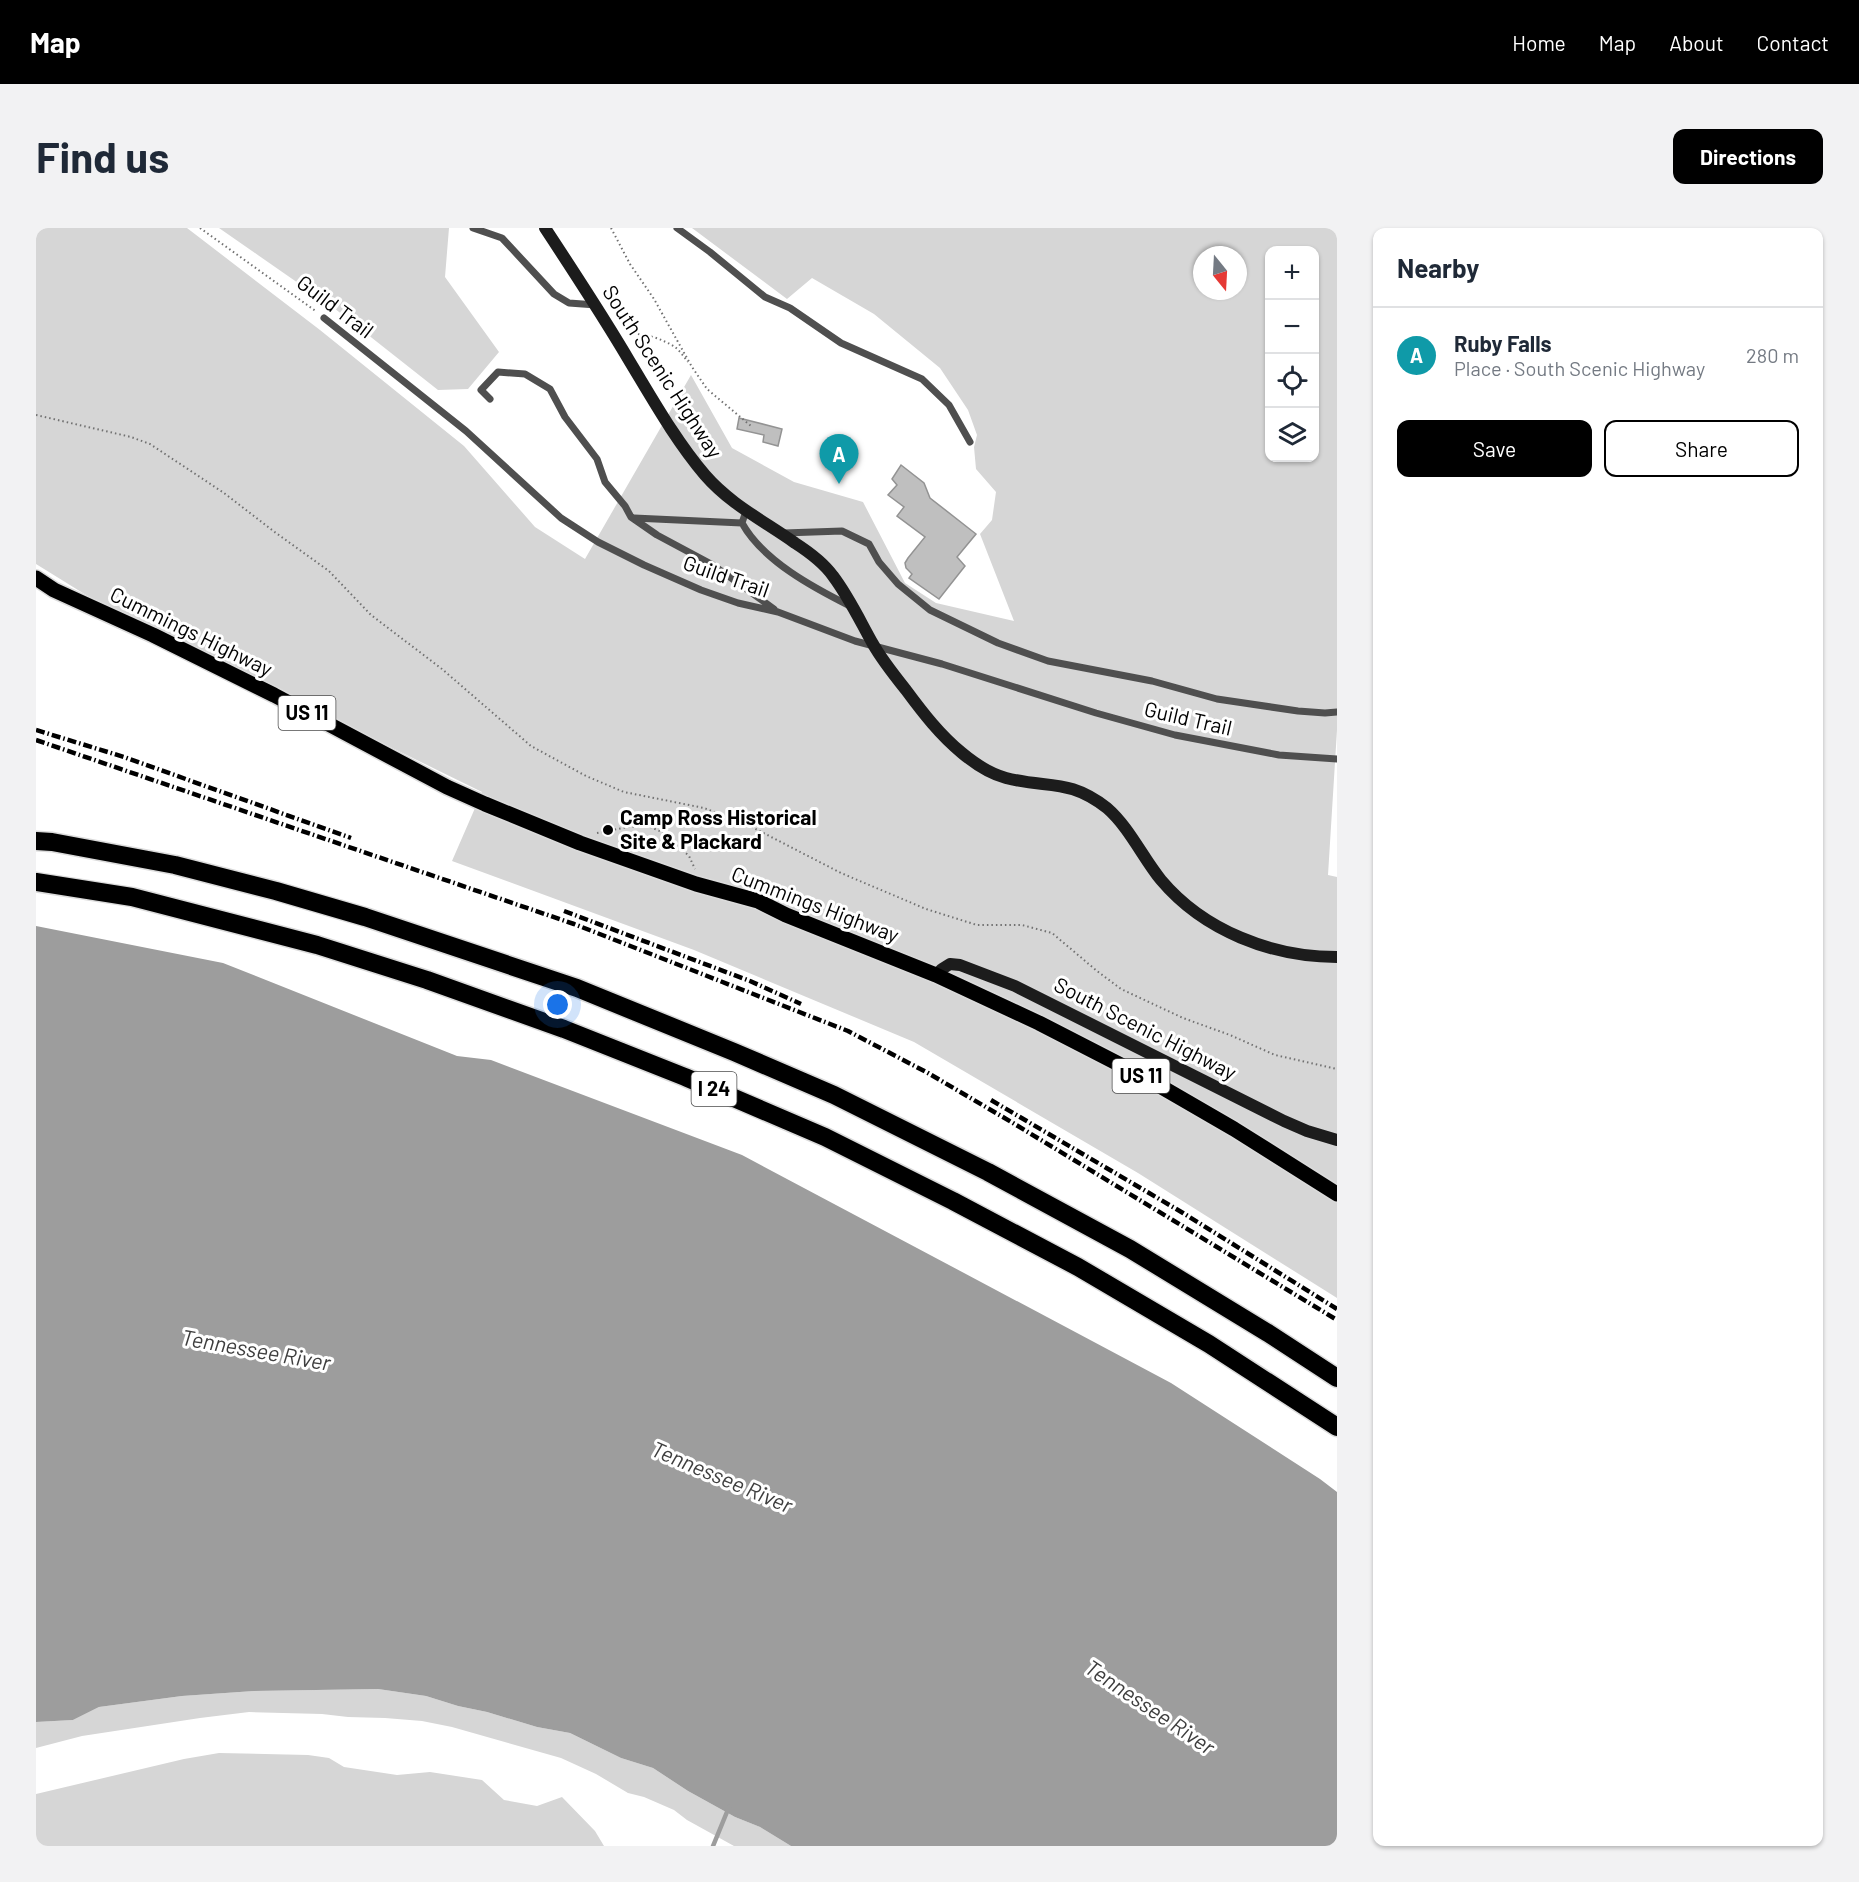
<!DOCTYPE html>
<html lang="en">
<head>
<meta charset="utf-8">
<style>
  body { margin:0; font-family:Barlow,sans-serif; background:#f2f2f3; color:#1f2937 }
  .controls { position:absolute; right:18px; top:18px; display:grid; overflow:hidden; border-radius:12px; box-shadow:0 2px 4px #0004 }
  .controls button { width:54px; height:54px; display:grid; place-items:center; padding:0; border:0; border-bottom:2px solid #e0e1e3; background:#fff; color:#1f2937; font:30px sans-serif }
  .compass { position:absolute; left:1157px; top:18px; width:54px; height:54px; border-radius:50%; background:#fff; box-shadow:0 2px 4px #0004; rotate:162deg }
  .you { position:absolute; left:522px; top:777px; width:21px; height:21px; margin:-15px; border:4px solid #fff; border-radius:50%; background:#1a73e8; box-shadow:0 0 0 9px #1a73e833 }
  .badge { display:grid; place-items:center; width:39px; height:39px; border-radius:50%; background:#000; color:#fff; font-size:20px; font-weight:700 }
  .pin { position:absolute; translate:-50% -50px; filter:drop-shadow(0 2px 3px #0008) }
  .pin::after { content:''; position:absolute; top:32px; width:21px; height:18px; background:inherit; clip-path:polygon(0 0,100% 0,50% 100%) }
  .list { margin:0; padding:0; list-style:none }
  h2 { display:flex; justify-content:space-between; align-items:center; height:78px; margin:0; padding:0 24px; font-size:26px }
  h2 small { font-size:20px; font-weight:400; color:#747a83 }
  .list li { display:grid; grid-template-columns:39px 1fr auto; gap:18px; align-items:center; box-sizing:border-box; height:96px; padding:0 24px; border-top:2px solid #e0e1e3 }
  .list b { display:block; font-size:22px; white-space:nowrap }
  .list p { margin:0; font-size:20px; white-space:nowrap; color:#747a83 }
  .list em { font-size:20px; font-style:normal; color:#747a83 }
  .actions { display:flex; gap:12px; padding:18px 24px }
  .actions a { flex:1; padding:14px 0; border:2px solid #000; border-radius:12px; text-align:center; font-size:21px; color:#000 }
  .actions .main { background:#000; color:#fff }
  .icon { flex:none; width:33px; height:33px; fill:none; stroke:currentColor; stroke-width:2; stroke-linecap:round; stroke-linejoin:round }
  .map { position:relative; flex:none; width:1301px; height:1618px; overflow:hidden; border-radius:12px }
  header { display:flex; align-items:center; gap:36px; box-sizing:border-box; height:84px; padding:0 30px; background:#000; color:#fff }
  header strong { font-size:28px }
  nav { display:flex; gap:33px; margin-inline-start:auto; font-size:21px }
  .intro { display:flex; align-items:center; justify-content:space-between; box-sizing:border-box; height:144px; padding:0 36px }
  h1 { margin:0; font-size:42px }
  .button { padding:15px 27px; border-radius:12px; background:#000; color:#fff; font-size:21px; font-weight:700 }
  main { display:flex; gap:36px; padding:0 36px }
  aside { flex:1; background:#fff; border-radius:12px; box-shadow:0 2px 4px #0004 }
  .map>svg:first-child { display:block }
  .green { fill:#d6d6d6; fill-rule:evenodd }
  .water { fill:#9d9d9d }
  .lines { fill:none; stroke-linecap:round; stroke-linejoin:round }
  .stream { stroke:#9d9d9d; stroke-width:4.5 }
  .building { fill:#bfbfbf; stroke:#939393; stroke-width:1.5 }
  .primary-casing { stroke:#dbdbdb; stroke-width:18 }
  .highway-casing { stroke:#dbdbdb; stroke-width:21 }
  .path { stroke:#717171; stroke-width:2; stroke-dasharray:1.5 3; stroke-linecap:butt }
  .lane { stroke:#4f4f4f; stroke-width:7 }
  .secondary { stroke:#1c1c1c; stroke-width:12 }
  .primary { stroke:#000; stroke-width:15 }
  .highway { stroke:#000; stroke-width:18 }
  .rail { stroke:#000; stroke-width:4.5; stroke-dasharray:9 3 1.5 3; stroke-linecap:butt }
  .poi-dot { fill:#000; stroke:#fff; stroke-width:2 }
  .labels { text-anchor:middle; stroke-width:6; stroke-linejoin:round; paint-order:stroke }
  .shield { fill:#fff; stroke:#4c4c4c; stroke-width:1.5 }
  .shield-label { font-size:20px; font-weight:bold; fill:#000 }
  .street-label { font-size:21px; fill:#000; stroke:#fff }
  .poi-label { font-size:21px; font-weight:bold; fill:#000; stroke:#fff; text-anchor:start }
  .water-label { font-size:22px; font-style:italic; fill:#3e3e3e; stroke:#fff }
</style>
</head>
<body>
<header>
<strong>Map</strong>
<nav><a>Home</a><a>Map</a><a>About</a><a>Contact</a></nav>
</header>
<div class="intro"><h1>Find us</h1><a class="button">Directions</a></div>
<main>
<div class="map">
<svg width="1301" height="1618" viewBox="0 0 1301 1618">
  <rect width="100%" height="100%" fill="#fff"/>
  <!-- green -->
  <path class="green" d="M0 0H151L284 102 428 218 499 299 549 331 655 147 696 220 758 254 827 274 869 355 900 375 978 393 944 306 956 292 960 264 940 241 938 219 941 207 932 182 904 140 838 86 776 50 751 71 656 0H1301V502L1292 647 1301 649V1070L1102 945 878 814 658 722 416 633 446 564 71 380 0 336ZM1234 22H1278V230H1234ZM1166 27H1202V63H1166Z
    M183 0H413L409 49 463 124 432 161 402 162 298 80Z
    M342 1461 390 1468 422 1478 451 1484 501 1499 534 1505 585 1530 617 1540 652 1563 699 1589 724 1599 755 1618H698L651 1592 638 1582 608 1569 592 1565 560 1546 525 1530 416 1499 386 1493 349 1490 312 1489 286 1486 213 1484 164 1490 46 1508 0 1520V1494L37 1492 63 1479 146 1468 218 1463Z
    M183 1525 272 1527 293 1530 308 1539 361 1547 394 1544 446 1552 468 1572 501 1578 526 1569 559 1603 568 1618H0V1566L148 1531Z"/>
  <!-- water -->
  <path class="water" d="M0 698 187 735 421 828 455 832 706 927 1135 1155 1284 1251 1301 1264V1618H755L724 1599 699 1589 652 1563 617 1540 585 1530 534 1505 501 1499 451 1484 422 1478 390 1468 342 1461 218 1463 146 1468 63 1479 37 1492 0 1494Z"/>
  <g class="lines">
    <!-- stream -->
    <path class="stream" d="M677 1618 693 1579"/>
  </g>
  <!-- building -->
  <path class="building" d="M703 190 746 201 742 218 727 214 728 207 701 201Z
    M865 237 888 255 894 270 940 306 921 329 929 338 903 371 873 350 876 346 870 340 869 335 872 330 889 309 861 288 868 279 852 267 861 257 856 251Z"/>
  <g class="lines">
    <defs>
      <path id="primary" d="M0 350 18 362 117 407 238 467 411 559 449 576 544 615 660 656 722 673 750 687 900 747 1003 795 1110 850 1198 901 1301 966"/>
      <path id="highway" d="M0 613 16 614 139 637 240 663 329 689 541 760 698 824 798 867 952 944 1094 1021 1232 1105 1301 1150
        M0 654 96 669 281 717 391 752 528 801 649 849 789 909 917 973 1042 1039 1173 1116 1301 1199"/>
    </defs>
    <!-- primary casing -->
    <use href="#primary" class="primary-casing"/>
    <!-- highway casing -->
    <use href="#highway" class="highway-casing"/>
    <!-- path -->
    <path class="path" d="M164 0 281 84
      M575 0 594 36 618 71 656 139 671 161 715 198
      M593 107C606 103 628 112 639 119 644 123 648 129 652 134
      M0 187 95 209 114 216 188 265 240 305 293 343 335 387 406 441 495 518 550 548 588 564 668 580 712 597 805 645 890 681 941 697H986L1016 705 1061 743 1085 761 1147 790 1194 807 1239 827 1301 841
      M561 605 592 599 612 598 626 604 653 628 659 641"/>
    <!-- lane -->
    <path class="lane" d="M437 0 466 10 518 66 533 75 560 77
      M641 0 674 24 729 69 754 80 805 115 886 151 913 177 934 214
      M288 90 430 203 525 290 562 314 608 337 665 362 702 375 742 384 819 413 906 436 1060 485 1139 507 1243 527 1301 531
      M454 171 445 162 462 144 489 146 514 161 529 189 561 231 569 254 589 278 595 289 621 307 677 337 738 381
      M710 283 706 295C727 333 778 360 816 379
      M598 290 706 295
      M748 305 806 303 833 316 843 334 862 356 894 382 962 415 1012 433 1116 453 1181 471 1262 483 1289 485 1301 484"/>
    <!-- secondary -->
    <path class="secondary" d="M509 0C538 44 567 88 594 134 617 172 640 213 669 247 694 276 728 293 759 315 773 324 787 334 797 348 813 369 824 393 837 416 846 432 858 447 870 462 887 485 904 507 926 525 938 535 955 546 970 550 1013 561 1032 550 1071 580 1093 599 1107 630 1125 652 1168 703 1236 729 1301 729
      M900 747 906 741 914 736 924 737 979 758 1248 893 1271 903 1301 912"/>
    <!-- primary -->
    <use href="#primary" class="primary"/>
    <!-- highway -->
    <use href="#highway" class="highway"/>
    <!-- rail -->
    <path class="rail" d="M0 502 88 529 315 610
      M0 512 538 696 812 803 892 845 977 895 1301 1092
      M528 683 714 753 765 776
      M955 872 1147 985 1301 1081"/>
  </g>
  <!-- markers -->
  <circle class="poi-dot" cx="572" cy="602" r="6"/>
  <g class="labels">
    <!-- shield labels -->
    <g class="shield">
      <rect x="242.5" y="468" width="57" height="34" rx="4.5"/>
      <rect x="1076.5" y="831" width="57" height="34" rx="4.5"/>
      <rect x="655.5" y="844" width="45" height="34" rx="4.5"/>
    </g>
    <g class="shield-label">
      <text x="271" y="492">US 11</text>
      <text x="1105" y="855">US 11</text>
      <text x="678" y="868">I 24</text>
    </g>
    <!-- street labels -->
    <g class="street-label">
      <text transform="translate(299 79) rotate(37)" y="7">Guild Trail</text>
      <text transform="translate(626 144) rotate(57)" y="7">South Scenic Highway</text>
      <text transform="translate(690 349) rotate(19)" y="7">Guild Trail</text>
      <text transform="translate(155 404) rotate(26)" y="7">Cummings Highway</text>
      <text transform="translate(1152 491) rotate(13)" y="7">Guild Trail</text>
      <text transform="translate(779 677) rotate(21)" y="7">Cummings Highway</text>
      <text transform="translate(1109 801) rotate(27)" y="7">South Scenic Highway</text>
    </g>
    <!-- poi labels -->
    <g class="poi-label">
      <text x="584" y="597">Camp Ross Historical<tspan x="584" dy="24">Site &amp; Plackard</tspan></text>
    </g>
    <!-- water labels -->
    <g class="water-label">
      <text transform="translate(220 1122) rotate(10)" y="8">Tennessee River</text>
      <text transform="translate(686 1249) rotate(23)" y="8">Tennessee River</text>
      <text transform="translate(1114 1479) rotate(34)" y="8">Tennessee River</text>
    </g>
  </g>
</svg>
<div class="controls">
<button>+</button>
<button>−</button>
<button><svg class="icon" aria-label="locate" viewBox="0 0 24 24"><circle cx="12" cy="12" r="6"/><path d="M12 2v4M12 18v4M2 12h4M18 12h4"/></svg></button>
<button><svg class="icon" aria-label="layers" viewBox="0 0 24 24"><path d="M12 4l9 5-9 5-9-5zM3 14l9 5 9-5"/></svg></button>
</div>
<svg class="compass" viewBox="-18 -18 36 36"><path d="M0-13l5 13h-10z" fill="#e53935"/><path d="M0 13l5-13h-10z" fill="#747a83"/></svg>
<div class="you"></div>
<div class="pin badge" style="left:803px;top:256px;background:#0f9aa8">A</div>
</div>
<aside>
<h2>Nearby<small></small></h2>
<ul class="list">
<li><span class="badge" style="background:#0f9aa8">A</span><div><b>Ruby Falls</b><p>Place · South Scenic Highway</p></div><em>280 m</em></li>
</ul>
<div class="actions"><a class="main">Save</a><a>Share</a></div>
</aside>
</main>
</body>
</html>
